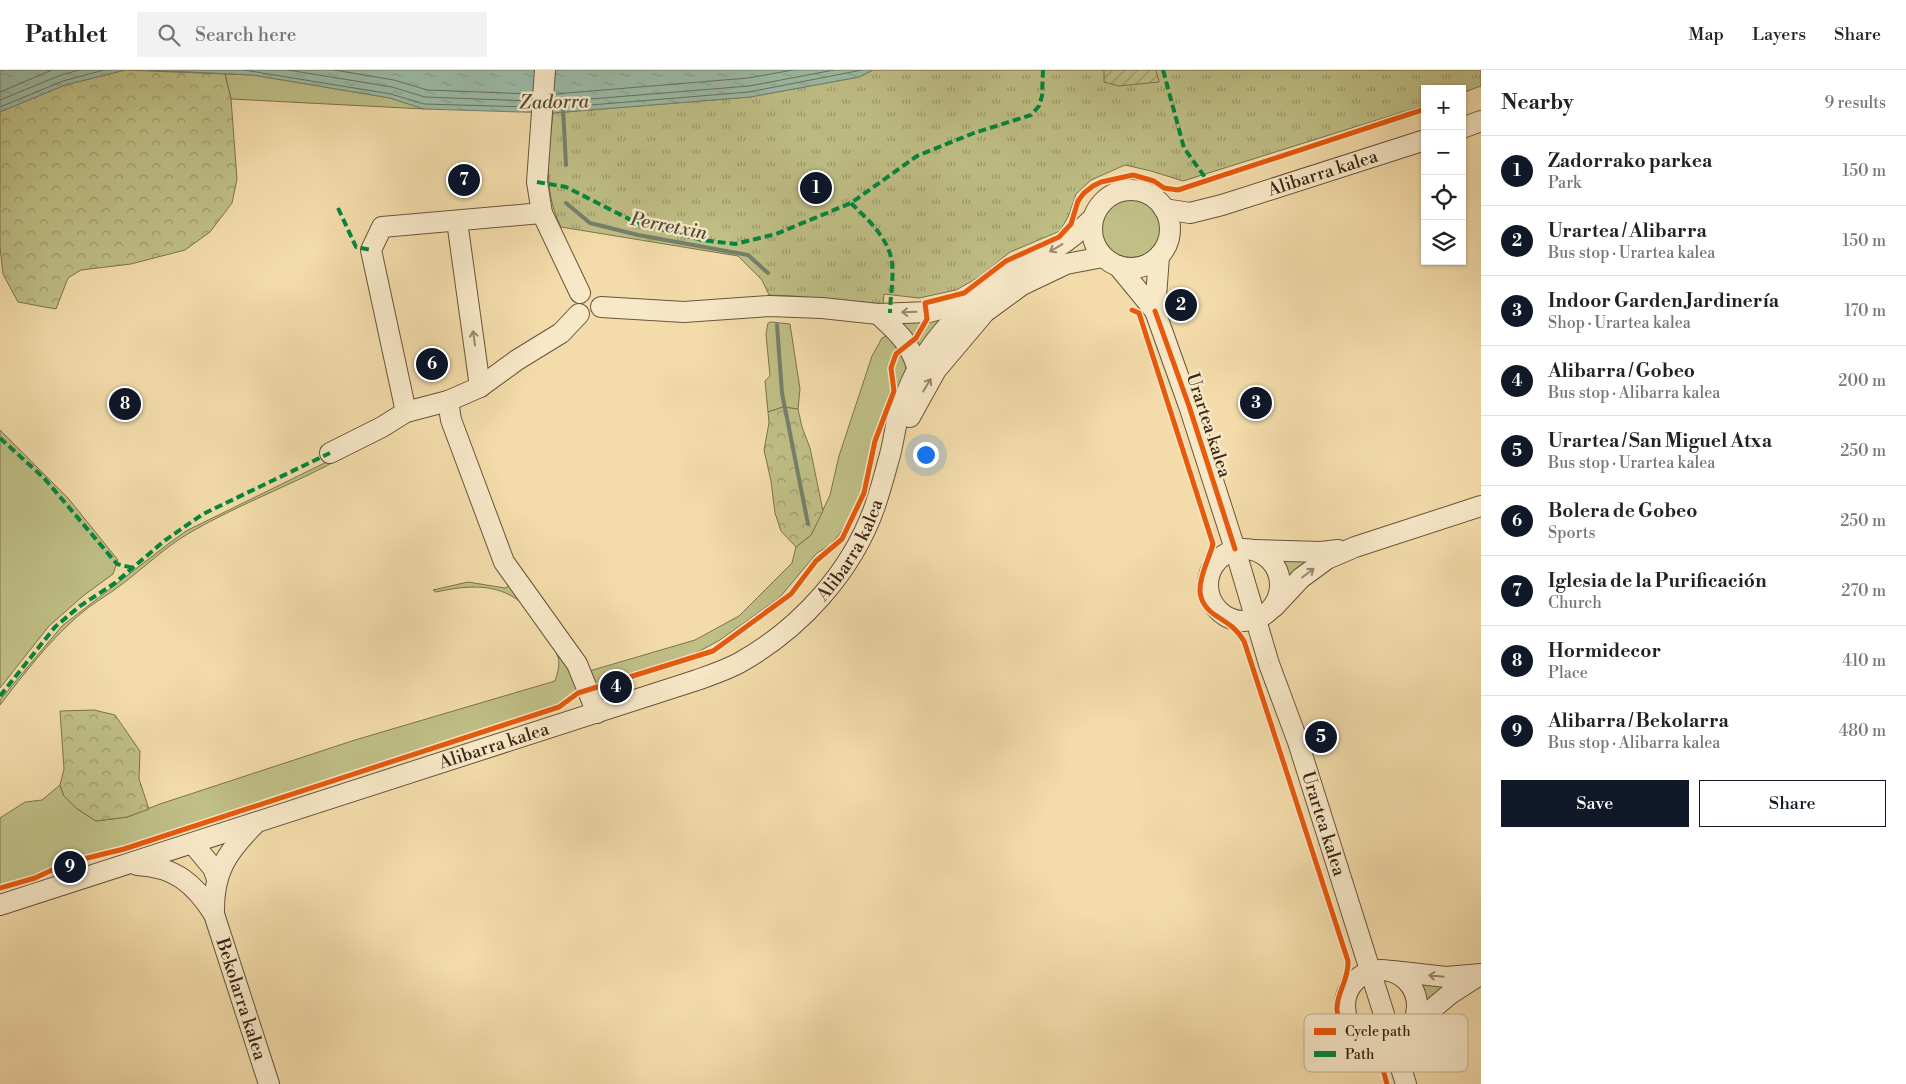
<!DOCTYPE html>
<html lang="en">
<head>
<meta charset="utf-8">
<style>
  body { margin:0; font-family:"Libre Bodoni",serif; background:#f2f2f2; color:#222 }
  .controls { position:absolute; right:15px; top:15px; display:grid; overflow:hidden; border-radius:0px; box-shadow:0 1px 4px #0004 }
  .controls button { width:45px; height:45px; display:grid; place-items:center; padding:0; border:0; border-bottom:1px solid #e0e0e0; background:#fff; color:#222; font:25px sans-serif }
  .you { position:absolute; left:925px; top:384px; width:18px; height:18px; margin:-12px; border:4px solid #fff; border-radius:50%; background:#1a73e8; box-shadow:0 0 0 8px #1a73e833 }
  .badge { display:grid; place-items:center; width:32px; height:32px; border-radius:50%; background:#111827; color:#fff; font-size:16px; font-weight:700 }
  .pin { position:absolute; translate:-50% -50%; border:2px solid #fff; box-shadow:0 1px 5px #0006 }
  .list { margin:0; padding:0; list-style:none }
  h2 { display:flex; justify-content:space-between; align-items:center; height:65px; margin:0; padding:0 20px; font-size:21px }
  h2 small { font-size:16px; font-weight:400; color:#767676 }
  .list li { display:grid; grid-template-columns:32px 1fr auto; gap:15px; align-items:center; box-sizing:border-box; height:70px; padding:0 20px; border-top:1px solid #e0e0e0 }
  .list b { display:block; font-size:19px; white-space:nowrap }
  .list p { margin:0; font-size:16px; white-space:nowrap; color:#767676 }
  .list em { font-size:16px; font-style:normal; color:#767676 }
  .actions { display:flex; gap:10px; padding:15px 20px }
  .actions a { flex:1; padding:11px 0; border:1px solid #111827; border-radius:0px; text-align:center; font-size:18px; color:#111827 }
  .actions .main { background:#111827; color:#fff }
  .icon { flex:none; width:28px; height:28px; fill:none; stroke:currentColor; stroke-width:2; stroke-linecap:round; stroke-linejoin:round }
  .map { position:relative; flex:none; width:1481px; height:1014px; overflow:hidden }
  header { display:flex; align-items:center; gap:30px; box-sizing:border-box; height:70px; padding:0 25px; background:#fff; border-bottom:1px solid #e0e0e0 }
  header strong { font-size:24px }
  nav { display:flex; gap:28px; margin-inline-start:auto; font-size:18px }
  .search { width:350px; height:45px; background:#f2f2f2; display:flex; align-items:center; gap:12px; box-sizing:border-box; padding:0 18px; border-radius:0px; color:#767676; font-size:19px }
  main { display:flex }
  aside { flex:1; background:#fff }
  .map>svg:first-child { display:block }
  .grass { fill:#bfbf86; stroke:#7d724d }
  .forest { fill:url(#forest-crowns); stroke:#7d724d }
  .park { fill:url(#park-tufts); stroke:#7d724d }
  .garden { fill:url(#garden-furrows); stroke:#7d724d }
  .water { fill:url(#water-ripples); stroke:#75806c }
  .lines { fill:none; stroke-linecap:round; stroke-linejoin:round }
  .shore { stroke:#6b715e; stroke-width:1 }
  .stream { stroke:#75806c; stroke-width:4 }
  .minor-casing { stroke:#69543a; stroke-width:22 }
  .minor { stroke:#f7e8c8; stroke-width:20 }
  .quiet { stroke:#00873e; stroke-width:4; stroke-dasharray:8 4; stroke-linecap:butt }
  .cycleway-casing { stroke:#f7e8c8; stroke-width:8 }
  .cycleway { stroke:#e8590c; stroke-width:5 }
  .oneway { stroke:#99876e }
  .labels { text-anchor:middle; stroke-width:5; stroke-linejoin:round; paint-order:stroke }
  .street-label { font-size:18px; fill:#3b2614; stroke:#f7e8c8 }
  .water-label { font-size:19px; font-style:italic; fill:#534c39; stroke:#f7e8c8 }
  .key { fill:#f7e8c8; stroke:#bfae92; stroke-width:1 }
  .key-label { font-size:14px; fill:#3b2614 }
</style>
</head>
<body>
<header>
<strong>Pathlet</strong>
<div class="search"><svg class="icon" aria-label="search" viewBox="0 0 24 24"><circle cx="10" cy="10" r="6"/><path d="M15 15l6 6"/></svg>Search here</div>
<nav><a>Map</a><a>Layers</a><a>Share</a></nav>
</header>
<main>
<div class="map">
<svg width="1481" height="1014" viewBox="0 0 1481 1014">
  <defs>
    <pattern id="forest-crowns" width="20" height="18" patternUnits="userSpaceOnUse" patternTransform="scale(1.25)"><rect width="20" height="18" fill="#bfbf86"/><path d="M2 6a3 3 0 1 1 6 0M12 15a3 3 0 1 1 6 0" fill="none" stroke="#9c9b6c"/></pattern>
    <pattern id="park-tufts" width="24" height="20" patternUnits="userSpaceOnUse" patternTransform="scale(1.25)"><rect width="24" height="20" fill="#bfbf86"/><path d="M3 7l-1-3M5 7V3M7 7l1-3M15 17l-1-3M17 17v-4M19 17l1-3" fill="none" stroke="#9c9b6c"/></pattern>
    <pattern id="garden-furrows" width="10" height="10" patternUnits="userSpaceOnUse" patternTransform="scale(1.25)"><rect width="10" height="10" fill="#bfbf86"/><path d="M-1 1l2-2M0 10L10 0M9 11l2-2" fill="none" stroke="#9c9b6c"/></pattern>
    <pattern id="water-ripples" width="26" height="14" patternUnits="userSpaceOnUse" patternTransform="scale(1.25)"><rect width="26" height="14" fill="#9bbca7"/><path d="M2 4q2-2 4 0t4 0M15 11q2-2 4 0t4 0" fill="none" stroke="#86a18f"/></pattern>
  </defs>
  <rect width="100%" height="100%" fill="#f3dcaa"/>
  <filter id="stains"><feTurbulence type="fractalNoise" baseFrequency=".004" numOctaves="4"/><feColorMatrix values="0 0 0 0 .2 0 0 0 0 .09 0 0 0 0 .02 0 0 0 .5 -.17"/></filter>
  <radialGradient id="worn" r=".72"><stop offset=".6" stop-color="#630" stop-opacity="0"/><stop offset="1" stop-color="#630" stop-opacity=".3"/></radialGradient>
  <!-- grass -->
  <path class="grass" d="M225 4 253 5 390 28 424 39 231 29Z
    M1098 160a33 33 0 1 1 66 0a33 33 0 1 1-66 0Z
    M955 241 919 284 891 249Z
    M771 252 790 254 800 319 798 339 783 337 768 342 765 311 770 306 766 264 768 253Z
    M889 265C906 290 910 290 901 320L889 323 870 384 862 419 850 447 839 465 830 475 817 483 780 527 720 570 696 583 593 615 586 602 695 570 739 546 792 493 796 477 811 465 830 425 839 386 872 286 882 268Z
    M0 360 68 428 118 490 113 504 83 526 49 556 0 618Z
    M343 384 345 386C295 414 241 433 191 462 165 477 145 497 121 515 107 526 91 534 78 546 48 572 24 604 0 635V630L62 556 168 474 186 461Z
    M1279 488H1311L1287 518V504Z
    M468 512 505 518 509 516C539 534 559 583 579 612L581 619 559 636 118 779 74 788 58 793 48 800 0 816V748L25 732 42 730 60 715 64 726 76 738 96 751 127 747 160 734 355 670 555 611C563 587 558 586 545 565 539 556 534 544 526 537 501 512 468 515 436 522L433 520Z
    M1416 908 1461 910 1425 939 1423 920Z"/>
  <!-- forest -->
  <path class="forest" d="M125 0 225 4 231 29 237 109 232 133 210 162 185 180 131 194 81 200 68 208 56 239 18 232 3 204 0 177V42L65 15Z
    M783 337 798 339 802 357 810 378 823 441 811 465 796 477 781 461 775 443 771 411 764 380 769 353 768 342Z
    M94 640 115 645 140 681 139 709 149 739 127 747 96 751 76 738 64 726 60 715 64 699 60 641Z"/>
  <!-- park -->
  <path class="park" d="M873 0H1481V16L1462 23V19H1425V35L1183 111 1151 101 1125 95 1091 110 1076 124 1069 145 1060 161 1010 182 979 207 956 220 919 228 884 224 883 234 793 226 769 225 762 210 738 186 561 157C542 119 549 84 553 43L750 27 859 7Z"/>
  <!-- garden -->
  <path class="garden" d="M1104 0H1156L1159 12 1119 16 1104 12Z"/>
  <!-- water -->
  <path class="water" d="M4 0H125L65 15 0 42V1Z
    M146 0H873L859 7 750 27 553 43 424 39 390 28 253 5Z"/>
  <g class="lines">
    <!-- shore -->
    <path class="shore" d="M244 0 391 24 424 34 531 37
      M288 0 392 17 425 27 531 31
      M334 0 394 10 427 20 532 24
      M0 22 52 0
      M555 24 748 8 793 0
      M0 30 61 5 79 0
      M554 32 749 16 834 0
      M0 37 63 11 104 0
      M554 38 749 22 862 0"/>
    <!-- stream -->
    <path class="stream" d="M563 38 566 95
      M566 133 590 153 638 165 748 185 768 203
      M777 255 782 323 808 454"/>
    <defs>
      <g id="minor">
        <path d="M545 0 537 112 542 143 580 223"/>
        <path d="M1462 58 1481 51"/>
        <circle cx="1131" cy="159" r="39"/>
        <path id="s1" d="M1164 139 1190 143 1222 135 1425 70"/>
        <path d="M457 151 480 317"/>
        <path id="s2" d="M1118 196 1155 241 1189 336 1235 479 1269 594 1298 672 1406 1014"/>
        <path d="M601 237 684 242 769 236 822 238 878 244 929 242 973 230"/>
        <path d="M1155 241 1159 186"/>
        <path d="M878 244C897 262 909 271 917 297"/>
        <path d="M448 331 451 350 504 492 577 594 597 643"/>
        <path d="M406 342 371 180 382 157 542 143"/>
        <path d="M910 347 936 300 985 242 1022 215 1066 194 1103 187"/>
        <path d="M330 383 382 357 406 342 448 331 480 317 517 290 561 263 579 244"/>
        <circle cx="1244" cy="515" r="36"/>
        <path d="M1255 480 1321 482 1338 480"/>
        <path d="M1274 537 1301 508 1327 489 1355 477 1481 436"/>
        <path d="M193 774 213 798 217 809"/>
        <path id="s3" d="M137 795C175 797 194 813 214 844L269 1014"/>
        <path id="s4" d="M0 835 697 610C711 605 726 600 739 593 800 559 852 502 875 436 880 421 884 407 888 392 893 377 894 362 898 348 907 317 921 288 941 264 960 241 983 219 1008 202 1019 194 1033 190 1045 184 1064 175 1078 163 1093 148"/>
        <path d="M214 844C213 803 226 783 254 755"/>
        <circle cx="1381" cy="936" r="36"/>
        <path d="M1393 901 1446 907 1481 904"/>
        <path d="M1412 956 1450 924 1478 906"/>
      </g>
    </defs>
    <!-- minor casing -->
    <use href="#minor" class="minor-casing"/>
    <!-- minor -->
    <use href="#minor" class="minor"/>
    <!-- quiet -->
    <path class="quiet" d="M1163 0 1184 78 1207 110
      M537 112 566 117 637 153 702 170 735 174 776 164 851 133 917 86 974 63 1031 45 1039 36 1042 26 1043 0
      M851 133C868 150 889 168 892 193 894 209 890 227 890 243
      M338 138 356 177 371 180
      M0 368 44 408 117 494 133 498
      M0 626 55 557 80 536 115 513 164 471 203 444 330 383"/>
    <defs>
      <path id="cycleway" d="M1132 240 1139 243 1213 474C1206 500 1185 527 1218 547 1229 554 1237 559 1244 571L1348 891C1349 911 1336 923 1337 940 1339 957 1348 969 1363 977 1367 979 1372 981 1376 985 1383 992 1384 1005 1387 1014
        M1155 241 1189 336 1235 479
        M0 818 35 808 67 793 124 779 559 637 578 623 713 581 791 524 816 491 842 469 864 423 875 371 894 321 891 298 896 284 916 268 927 249 925 233 964 223 1006 191 1059 167 1071 154 1078 131 1084 123 1093 116 1101 112 1133 105 1154 111 1164 118 1178 120 1425 39"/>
    </defs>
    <!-- cycleway casing -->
    <use href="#cycleway" class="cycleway-casing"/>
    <!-- cycleway -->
    <use href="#cycleway" class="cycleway"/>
  </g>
  <!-- one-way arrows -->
  <defs><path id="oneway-shaft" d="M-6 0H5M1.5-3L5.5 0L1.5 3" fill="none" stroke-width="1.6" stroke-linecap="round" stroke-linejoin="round" transform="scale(1.25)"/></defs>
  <g class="oneway">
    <use href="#oneway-shaft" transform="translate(1056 178) rotate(149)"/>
    <use href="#oneway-shaft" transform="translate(909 242) rotate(178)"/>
    <use href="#oneway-shaft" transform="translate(474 268) rotate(-98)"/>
    <use href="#oneway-shaft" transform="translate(927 315) rotate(-59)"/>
    <use href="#oneway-shaft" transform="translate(1308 503) rotate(-37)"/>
    <use href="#oneway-shaft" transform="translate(1436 906) rotate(-174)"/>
  </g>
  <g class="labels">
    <!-- street labels -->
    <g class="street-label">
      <text dy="6" stroke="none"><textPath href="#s1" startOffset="165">Alibarra kalea</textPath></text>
      <text transform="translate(1209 355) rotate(72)" y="6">Urartea kalea</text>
      <text dy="6" stroke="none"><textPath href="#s4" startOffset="939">Alibarra kalea</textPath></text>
      <text dy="6" stroke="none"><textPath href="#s4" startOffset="519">Alibarra kalea</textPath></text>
      <text dy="6" stroke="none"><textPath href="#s2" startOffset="598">Urartea kalea</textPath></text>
      <text dy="6" stroke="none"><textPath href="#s3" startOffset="185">Bekolarra kalea</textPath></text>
    </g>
    <!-- water labels -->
    <g class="water-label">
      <text transform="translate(554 31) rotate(-1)" y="7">Zadorra</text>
      <text transform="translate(669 155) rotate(11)" y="7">Perretxin</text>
    </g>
  </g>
  <!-- legend -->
  <rect x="1304" y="944" width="164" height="58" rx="8" class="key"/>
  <rect x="1314" y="958" width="22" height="7" fill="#e8590c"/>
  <rect x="1314" y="981" width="22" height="6" fill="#00873e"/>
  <g class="key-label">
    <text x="1345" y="966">Cycle path</text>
    <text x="1345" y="989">Path</text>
  </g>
  <rect width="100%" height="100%" filter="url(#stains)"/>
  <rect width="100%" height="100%" fill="url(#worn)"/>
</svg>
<div class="controls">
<button>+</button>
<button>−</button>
<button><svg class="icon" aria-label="locate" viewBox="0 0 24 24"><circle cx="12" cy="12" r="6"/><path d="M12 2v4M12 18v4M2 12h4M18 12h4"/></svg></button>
<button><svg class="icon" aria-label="layers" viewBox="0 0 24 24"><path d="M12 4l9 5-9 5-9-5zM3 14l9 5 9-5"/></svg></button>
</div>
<div class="you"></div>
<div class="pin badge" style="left:816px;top:118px">1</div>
<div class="pin badge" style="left:1181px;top:235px">2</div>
<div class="pin badge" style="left:1256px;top:333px">3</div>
<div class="pin badge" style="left:616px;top:617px">4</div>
<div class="pin badge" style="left:1321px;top:667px">5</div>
<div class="pin badge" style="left:432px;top:294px">6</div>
<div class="pin badge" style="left:464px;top:110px">7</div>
<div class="pin badge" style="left:125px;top:334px">8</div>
<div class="pin badge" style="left:70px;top:797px">9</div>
</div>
<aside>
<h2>Nearby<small>9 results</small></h2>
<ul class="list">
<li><span class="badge">1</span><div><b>Zadorrako parkea</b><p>Park</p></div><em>150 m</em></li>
<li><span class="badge">2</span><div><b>Urartea / Alibarra</b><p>Bus stop · Urartea kalea</p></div><em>150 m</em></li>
<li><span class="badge">3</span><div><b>Indoor Garden Jardinería</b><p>Shop · Urartea kalea</p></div><em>170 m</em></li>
<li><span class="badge">4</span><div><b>Alibarra / Gobeo</b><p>Bus stop · Alibarra kalea</p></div><em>200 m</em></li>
<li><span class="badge">5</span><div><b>Urartea / San Miguel Atxa</b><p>Bus stop · Urartea kalea</p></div><em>250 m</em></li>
<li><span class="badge">6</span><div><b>Bolera de Gobeo</b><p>Sports</p></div><em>250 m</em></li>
<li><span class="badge">7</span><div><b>Iglesia de la Purificación</b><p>Church</p></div><em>270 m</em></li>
<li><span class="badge">8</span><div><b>Hormidecor</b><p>Place</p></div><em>410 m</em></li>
<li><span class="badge">9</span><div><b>Alibarra / Bekolarra</b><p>Bus stop · Alibarra kalea</p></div><em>480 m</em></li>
</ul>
<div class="actions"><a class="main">Save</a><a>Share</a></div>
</aside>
</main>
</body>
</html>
